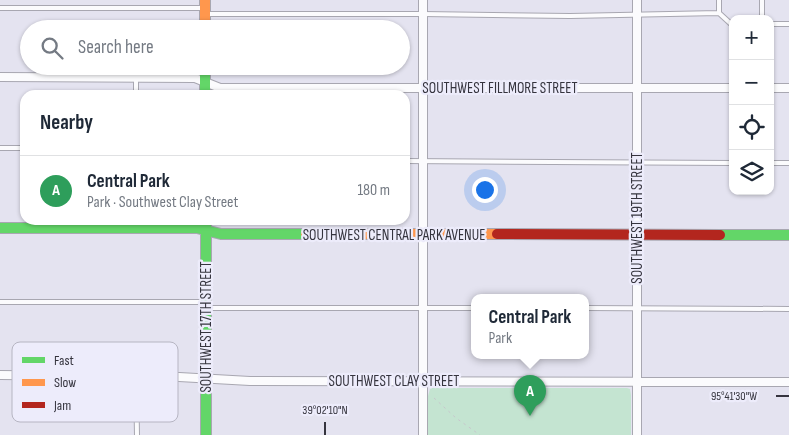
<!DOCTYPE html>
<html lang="en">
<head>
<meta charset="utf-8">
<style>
  body { margin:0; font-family:"Sofia Sans Condensed",sans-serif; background:#f2f2f3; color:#1f2937 }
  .controls { position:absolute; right:15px; top:15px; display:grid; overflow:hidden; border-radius:10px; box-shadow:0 1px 4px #0004 }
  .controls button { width:45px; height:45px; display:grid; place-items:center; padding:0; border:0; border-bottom:1px solid #e0e1e3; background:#fff; color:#1f2937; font:25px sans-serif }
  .you { position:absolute; left:484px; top:189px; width:18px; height:18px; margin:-12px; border:4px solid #fff; border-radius:50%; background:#1a73e8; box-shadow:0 0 0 8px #1a73e833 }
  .badge { display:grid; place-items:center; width:32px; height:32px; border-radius:50%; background:#7c3aed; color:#fff; font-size:16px; font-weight:700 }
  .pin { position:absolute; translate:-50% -41px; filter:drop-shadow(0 1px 2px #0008) }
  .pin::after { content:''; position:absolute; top:26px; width:18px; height:15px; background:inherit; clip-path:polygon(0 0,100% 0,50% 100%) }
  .popup { position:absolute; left:471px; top:294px; width:118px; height:65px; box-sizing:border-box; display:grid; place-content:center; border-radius:10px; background:#fff; filter:drop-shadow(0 1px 4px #0005); font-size:16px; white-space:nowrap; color:#747a83 }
  .popup b { font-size:19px; color:#1f2937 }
  .popup::after { content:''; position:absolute; left:50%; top:100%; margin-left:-10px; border:10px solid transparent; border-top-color:#fff }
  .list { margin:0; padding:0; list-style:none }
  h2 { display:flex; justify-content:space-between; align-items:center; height:65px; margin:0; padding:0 20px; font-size:21px }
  h2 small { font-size:16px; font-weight:400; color:#747a83 }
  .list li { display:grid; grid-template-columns:32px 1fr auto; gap:15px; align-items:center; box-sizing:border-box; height:70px; padding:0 20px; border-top:1px solid #e0e1e3 }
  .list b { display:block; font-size:19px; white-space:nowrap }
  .list p { margin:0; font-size:16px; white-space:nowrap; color:#747a83 }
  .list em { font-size:16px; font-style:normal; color:#747a83 }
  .icon { flex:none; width:28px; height:28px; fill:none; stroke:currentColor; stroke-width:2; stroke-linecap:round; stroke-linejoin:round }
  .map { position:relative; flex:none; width:789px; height:435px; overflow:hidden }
  .search { position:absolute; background:#fff; box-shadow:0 1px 4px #0004; left:20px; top:20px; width:390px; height:55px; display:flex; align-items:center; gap:12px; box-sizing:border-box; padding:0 18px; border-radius:28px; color:#747a83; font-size:19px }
  .panel { position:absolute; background:#fff; box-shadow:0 1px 4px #0004; left:20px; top:90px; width:390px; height:135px; border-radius:15px }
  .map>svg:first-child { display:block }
  .green { fill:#c4e4d1 }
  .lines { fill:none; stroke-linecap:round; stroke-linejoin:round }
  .lane-casing { stroke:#a8a7b1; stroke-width:6 }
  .street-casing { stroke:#a8a7b1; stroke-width:10 }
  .fast-casing { stroke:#a8a7b1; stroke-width:12 }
  .slow-casing { stroke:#a8a7b1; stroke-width:12 }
  .jam-casing { stroke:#a8a7b1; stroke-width:12 }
  .path { stroke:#c7c6cc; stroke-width:1; stroke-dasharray:2.5 4; stroke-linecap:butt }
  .lane { stroke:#fbfbfd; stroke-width:4 }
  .street { stroke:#fbfbfd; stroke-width:8 }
  .fast { stroke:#63d668; stroke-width:10 }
  .slow { stroke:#ff974d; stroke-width:10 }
  .jam { stroke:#b3261e; stroke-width:10 }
  .ticks { fill:none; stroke:#35343e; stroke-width:2 }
  .labels { text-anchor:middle; stroke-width:4.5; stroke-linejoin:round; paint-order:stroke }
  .street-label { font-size:15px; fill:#35343e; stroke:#edecfb }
  .key { fill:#edecfb; stroke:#b6b5c2; stroke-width:1 }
  .key-label { font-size:14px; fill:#35343e }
  .ticks-label { font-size:12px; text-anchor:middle; fill:#35343e; stroke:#edecfb; stroke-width:4.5; stroke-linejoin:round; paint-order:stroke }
</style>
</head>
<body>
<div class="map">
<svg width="789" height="435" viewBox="0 0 789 435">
  <rect width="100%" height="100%" fill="#e4e3f0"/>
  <!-- green -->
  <path class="green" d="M432 388H627L630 389 631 395V435H428V396L430 389Z"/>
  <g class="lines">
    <defs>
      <path id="lane" d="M762 0V19
        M0 8H205
        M719 13 731 24H733
        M205 14H423L570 16 719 13V0
        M770 24H789
        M136 78V95
        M0 148H25
        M405 161 733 163
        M770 163H789
        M0 302H206
        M207 308H475
        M585 308 789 309
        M136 376 137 435"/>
      <path id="street" d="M637 0V435
        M0 77 195 78 220 88H733
        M770 88H789
        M0 375 179 377 250 381 789 382
        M423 435V0"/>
      <path id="fast" d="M205 66V95
        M206 220V435
        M0 228H197L221 234H306
        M720 235H789"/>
      <path id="slow" d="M205 0V29
        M306 234H497"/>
      <path id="jam" d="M497 234 720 235"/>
    </defs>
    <!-- lane casing -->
    <use href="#lane" class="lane-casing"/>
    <!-- street casing -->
    <use href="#street" class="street-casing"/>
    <!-- fast casing -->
    <use href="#fast" class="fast-casing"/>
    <!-- slow casing -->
    <use href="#slow" class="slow-casing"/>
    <!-- jam casing -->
    <use href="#jam" class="jam-casing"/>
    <!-- path -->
    <path class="path" d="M434 398 456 418 480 435"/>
    <!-- lane -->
    <use href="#lane" class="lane"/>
    <!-- street -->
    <use href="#street" class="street"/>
    <!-- fast -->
    <use href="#fast" class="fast"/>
    <!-- slow -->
    <use href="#slow" class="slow"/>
    <!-- jam -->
    <use href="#jam" class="jam"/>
  </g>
  <!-- ticks -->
  <path class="ticks" d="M776 396H789M325 422V435"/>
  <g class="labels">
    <!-- street labels -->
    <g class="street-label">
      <text x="500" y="93">SOUTHWEST FILLMORE STREET</text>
      <text transform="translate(637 218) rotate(-90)" y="5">SOUTHWEST 19TH STREET</text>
      <text x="394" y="240">SOUTHWEST CENTRAL PARK AVENUE</text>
      <text transform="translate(206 327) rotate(-90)" y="5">SOUTHWEST 17TH STREET</text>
      <text x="394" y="386">SOUTHWEST CLAY STREET</text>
    </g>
  </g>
  <!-- legend -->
  <rect x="12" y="342" width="166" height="80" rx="8" class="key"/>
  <rect x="22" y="357" width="23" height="6" fill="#63d668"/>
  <rect x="22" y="379" width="23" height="7" fill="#ff974d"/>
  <rect x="22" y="402" width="23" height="6" fill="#b3261e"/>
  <g class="key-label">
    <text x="54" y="365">Fast</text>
    <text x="54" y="387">Slow</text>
    <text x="54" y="410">Jam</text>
  </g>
  <g class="ticks-label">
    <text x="734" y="400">95°41'30"W</text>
    <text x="325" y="414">39°02'10"N</text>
  </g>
</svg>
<div class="controls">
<button>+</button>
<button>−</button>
<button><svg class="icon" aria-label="locate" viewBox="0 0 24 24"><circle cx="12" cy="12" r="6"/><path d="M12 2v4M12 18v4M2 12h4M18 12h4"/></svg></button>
<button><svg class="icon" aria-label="layers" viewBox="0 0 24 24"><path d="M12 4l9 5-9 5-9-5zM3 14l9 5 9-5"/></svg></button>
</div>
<div class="you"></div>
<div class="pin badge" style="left:530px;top:416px;background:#2e9e5b">A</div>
<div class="popup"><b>Central Park</b>Park</div>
<div class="search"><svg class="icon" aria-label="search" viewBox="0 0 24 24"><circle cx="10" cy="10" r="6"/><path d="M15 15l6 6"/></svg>Search here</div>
<section class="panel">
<h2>Nearby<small></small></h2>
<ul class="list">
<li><span class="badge" style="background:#2e9e5b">A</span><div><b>Central Park</b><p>Park · Southwest Clay Street</p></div><em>180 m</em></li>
</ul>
</section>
</div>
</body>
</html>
